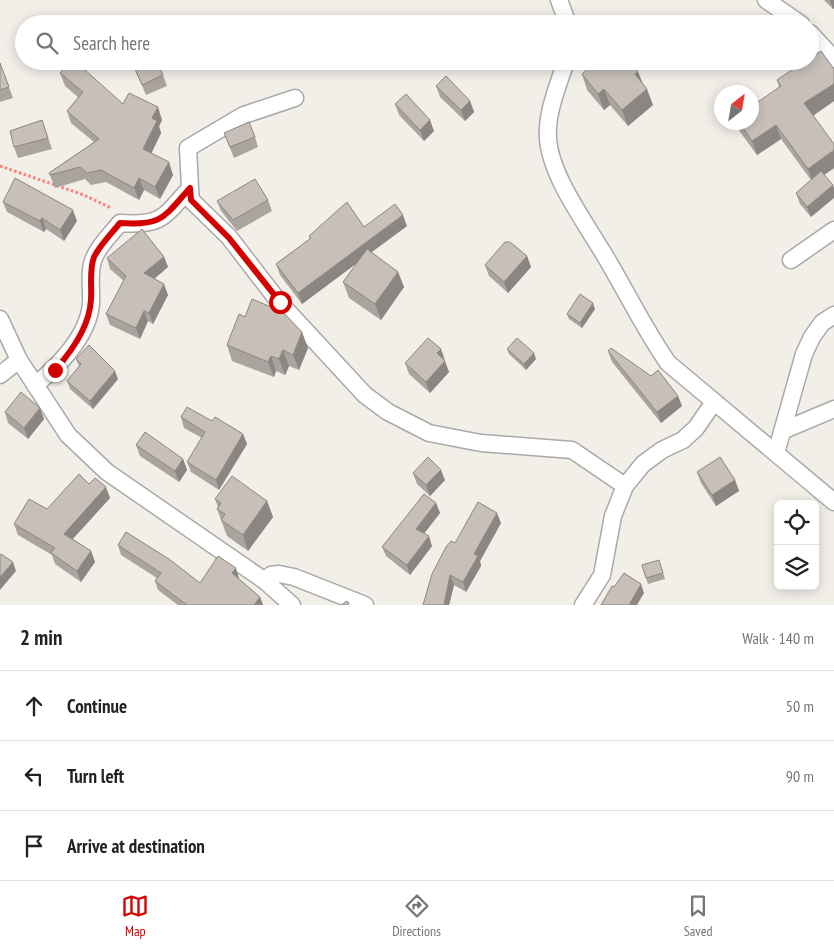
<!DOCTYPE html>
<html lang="en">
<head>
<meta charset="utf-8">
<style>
  body { margin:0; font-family:"PT Sans Narrow",sans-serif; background:#f6f6f6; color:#222 }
  .controls { position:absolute; right:15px; bottom:15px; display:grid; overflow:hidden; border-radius:8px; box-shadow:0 2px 12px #0003 }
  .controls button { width:45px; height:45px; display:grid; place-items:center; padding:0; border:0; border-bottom:1px solid #e0e0e0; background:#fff; color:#222; font:25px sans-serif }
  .compass { position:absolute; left:714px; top:85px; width:45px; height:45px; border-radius:50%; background:#fff; box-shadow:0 2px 12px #0003; rotate:31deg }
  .stop { position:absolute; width:15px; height:15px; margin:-11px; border:4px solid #d40000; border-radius:50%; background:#fff }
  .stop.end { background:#d40000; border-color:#fff; box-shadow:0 1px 5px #0008 }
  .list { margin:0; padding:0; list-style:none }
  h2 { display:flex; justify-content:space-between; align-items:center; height:65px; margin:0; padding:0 20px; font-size:21px }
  h2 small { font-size:16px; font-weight:400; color:#767676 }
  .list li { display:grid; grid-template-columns:32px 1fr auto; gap:15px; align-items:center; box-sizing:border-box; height:70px; padding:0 20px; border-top:1px solid #e0e0e0 }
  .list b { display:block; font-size:19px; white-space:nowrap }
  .list em { font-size:16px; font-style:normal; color:#767676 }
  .icon { flex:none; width:28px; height:28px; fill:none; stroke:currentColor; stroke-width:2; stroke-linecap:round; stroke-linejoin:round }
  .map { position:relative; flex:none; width:834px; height:605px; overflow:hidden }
  .search { position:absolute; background:#fff; box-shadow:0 2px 12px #0003; left:15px; right:15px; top:15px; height:55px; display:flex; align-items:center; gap:12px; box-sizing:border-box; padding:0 18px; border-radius:28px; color:#767676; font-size:19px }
  .sheet { height:275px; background:#fff }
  nav { display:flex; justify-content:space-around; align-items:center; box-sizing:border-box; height:70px; border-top:1px solid #e0e0e0; background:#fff; font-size:14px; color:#767676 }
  nav a { display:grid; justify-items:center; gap:2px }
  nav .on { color:#d40000 }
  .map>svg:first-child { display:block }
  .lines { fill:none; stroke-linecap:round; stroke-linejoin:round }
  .minor-casing { stroke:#a9a9a9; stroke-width:19 }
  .path { stroke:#fa8072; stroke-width:3; stroke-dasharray:2.5 2.5; stroke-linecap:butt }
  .minor { stroke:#fff; stroke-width:16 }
  .wall { fill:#aba49e }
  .shaded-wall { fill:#8b8681 }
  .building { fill:#c7bfb8; stroke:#8b8681 }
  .route { stroke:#d40000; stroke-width:6 }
</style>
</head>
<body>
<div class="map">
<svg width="834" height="605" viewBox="0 0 834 605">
  <rect width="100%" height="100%" fill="#f2efe9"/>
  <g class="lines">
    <defs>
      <path id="minor" d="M559 0 568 24
        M766 0 801 24
        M810 33 834 59
        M566 61C558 86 546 113 548 139 551 178 588 226 608 261 628 295 645 330 668 363L834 502
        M190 188 191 200 229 237 279 302 365 395 388 412 429 433 481 443 572 450 625 486
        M791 260 834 230
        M0 319 19 360 68 435 107 472 265 581 292 605
        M0 375 19 360
        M35 385C59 366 88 336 91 304 92 289 88 272 94 258 99 245 111 234 120 223 162 226 163 218 190 188L188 148 244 115 295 98
        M782 431 834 409
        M776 453 804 354 812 337 822 323 834 315
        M265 581 271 575 279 574 294 577 365 605
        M583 605 602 575 613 516 625 486 643 464 662 450 683 440 696 428 714 402"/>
    </defs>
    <!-- minor casing -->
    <use href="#minor" class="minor-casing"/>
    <!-- path -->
    <path class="path" d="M0 166 84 195 111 208"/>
    <!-- minor -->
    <use href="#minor" class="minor"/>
  </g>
  <!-- wall -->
  <path class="wall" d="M824 0H834V8L833 9Z
    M0 63 13 98 0 102Z
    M135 69 163 75 167 86 146 95Z
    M834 69V101L813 115 834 168 824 175 811 217 800 204 796 193 811 180 781 139 757 155 740 132 737 122H752L779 87 777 80Z
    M638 72 643 84 653 105 628 126 610 105 604 110 587 90 582 74Z
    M60 73 123 104 162 120 159 126 161 133 151 154 173 175 160 199 144 190 139 200 106 182 91 185 85 179 55 188 49 173 94 142 71 123 67 111 78 97 65 86Z
    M436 86 470 101 474 112 465 121 440 97Z
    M395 104 434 131 424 141 399 115Z
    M42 120 52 149 18 158 14 147Z
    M224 133 255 137 258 147 234 158Z
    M268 200 272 211 237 231 221 211 217 201Z
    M3 202 77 221 64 241 46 229 44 232 7 212Z
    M407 226 371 252 398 272 404 287 381 320 349 298 343 282 358 262 302 304 280 275 276 264 310 239 309 236Z
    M527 256 531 267 508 293 489 276 485 265Z
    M164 257 168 267 154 279 168 295 153 324 148 321 140 339 110 325 106 314 124 281 110 269 107 258Z
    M595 309 582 328 569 319 567 314Z
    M227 345 308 348 299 370 289 366 285 375 276 371 274 377 232 361Z
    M507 349 536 359 526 370 509 354Z
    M608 351 678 396 682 406 661 423 612 362Z
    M76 359 118 379 93 409 70 389 67 381 79 366Z
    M444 360 449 372 430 393 409 374 405 363Z
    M40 408 44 419 28 439 8 423 5 412Z
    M181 417 212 421 243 434 247 444 219 490 191 472 187 462 202 438 184 428Z
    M136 445 183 459 187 470 179 482 140 456Z
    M697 472 735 480 739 491 716 506 701 483Z
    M413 473 445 480 430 496 417 484Z
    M89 484 110 498 73 539 91 551 95 562 81 582 55 564 52 555 18 535 14 524 47 509Z
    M215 499 267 501 273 517 248 551 227 536 217 509 218 507Z
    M436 503 440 513 424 533 432 546 410 575 386 556 382 547Z
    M501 523 480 561 481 566 466 592 454 585 449 605 446 547Z
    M118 545 200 583 239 578V579L260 597 263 605H178L158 590 155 581 157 578 121 555Z
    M659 560 665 579 648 584 642 565Z"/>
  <!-- shaded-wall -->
  <path class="shaded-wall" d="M830 0H834V8L833 9Z
    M638 72 644 87 635 74Z
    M834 84V101L810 118 804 103Z
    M604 89 610 105 604 110 598 94Z
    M647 89 653 105 628 126 622 110Z
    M470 101 474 112 465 121 461 110Z
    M158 107 162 120 159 126 161 133 147 162 143 149 152 118Z
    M430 120 434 131 424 141 420 130Z
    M776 125 781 139 757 155 752 141Z
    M834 150V168L813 183 808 169Z
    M169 162 173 175 160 199 155 187Z
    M139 178 144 190 139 200 134 188Z
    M833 185 834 188V198L811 217 807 207Z
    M73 210 77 221 64 241 60 230Z
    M403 215 407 226 302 304 298 293Z
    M42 218 46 229 44 232 40 221Z
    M527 256 531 267 508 293 504 282Z
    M164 257 168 267 148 284 144 273Z
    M398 272 404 287 381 320 375 304Z
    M164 284 168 295 153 324 149 313Z
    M593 303 595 309 582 328 580 323Z
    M144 311 148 321 140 339 136 328Z
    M302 332 308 348 299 370 293 355Z
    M441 349 445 360 437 353Z
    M283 350 289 366 285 375 279 359Z
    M534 353 536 359 526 370 524 364Z
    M271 356 276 371 274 377 268 362Z
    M445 361 449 372 430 393 426 382Z
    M115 371 118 379 93 409 90 401Z
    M678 396 682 406 661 423 657 412Z
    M40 408 44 419 28 439 24 428Z
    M243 434 247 444 219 490 216 480Z
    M183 459 187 470 179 482 175 471Z
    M441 470 445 480 430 496 426 485Z
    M735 480 739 491 716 506 712 495Z
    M106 487 110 498 68 544 64 534Z
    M267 501 273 517 248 551 243 535Z
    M436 503 440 513 420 539 416 529Z
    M497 513 501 523 480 561 481 566 466 592 463 582 474 554Z
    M429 536 432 546 410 575 407 565Z
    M91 551 95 562 81 582 77 571Z
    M13 562 16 571 0 590V577Z
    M236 568 239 578 236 583 232 573Z
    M450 575 454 585 449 605H444Z
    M641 584 644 593 637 605H629Z
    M260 597 263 605H254Z"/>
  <!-- building -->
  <path class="building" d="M821 51 834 69V84L804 103 834 144V150L808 169 776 125 752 141 739 122H752V106L781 86 777 80 805 61H810V58Z
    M71 61H75L123 104 129 93 158 107 152 118 157 121 143 149 169 162 155 187 139 178 134 188 101 170 87 173 80 167 50 175 49 173 99 139 67 111 83 92 60 73Z
    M153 61H156L163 75 142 85 135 69Z
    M597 61H630L638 72 635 74 647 89 622 110 604 89 598 94 582 74Z
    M0 63 9 87 0 90Z
    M446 76 470 101 461 110 436 86Z
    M406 94 430 120 420 130 395 104Z
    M42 120 48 138 14 147 10 131Z
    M249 122 255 137 230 147 224 133Z
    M821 171 833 185 807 207 796 193Z
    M15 178 73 210 60 230 42 218 40 221 3 202Z
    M255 179 268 200 233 220 217 201Z
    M347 202 364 227 395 204 403 215 298 293 276 264 311 238 309 236Z
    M142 229 164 257 144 273 164 284 149 313 144 311 136 328 106 314 126 276 107 258Z
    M505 242H510L527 256 504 282 485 265Z
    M367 249 398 272 375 304 343 282Z
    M580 294 593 303 580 323 567 314Z
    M252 299 283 312 302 332 293 355 283 350 279 359 271 356 268 362 227 345 239 314 245 317Z
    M428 338 441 349 437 353 445 361 426 382 405 363Z
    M517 338 534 353 524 364 507 349Z
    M89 345 115 371 90 401 67 381 81 364 76 359Z
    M611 348 651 376 658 370 678 396 657 412 608 351Z
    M21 392 40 408 24 428 5 412Z
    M187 407 212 421 215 417 243 434 216 480 187 462 205 432 181 417Z
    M145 432 183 459 175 471 136 445Z
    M428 457 441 470 426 485 413 473Z
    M720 457 735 480 712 495 697 472Z
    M79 474 89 484 95 478 106 487 64 534 91 551 77 571 51 553 55 548 14 524 29 499 47 509Z
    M232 476 267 501 243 535 221 520 225 514 217 509 221 503 215 499Z
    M424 494 436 503 416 529 429 536 407 565 382 547Z
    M478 502 497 513 474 554 478 556 463 582 450 575 444 605H423L432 574 446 547 451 541 455 543Z
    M126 532 169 559 200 583 218 556 236 568 232 573 260 597 254 605H187L155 581 161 573 118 545Z
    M1 554 13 562 0 577V555Z
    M659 560 663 573 646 578 642 565Z
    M624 573 641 584 629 605H601L612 586 614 587Z
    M347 601 349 603 348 605H341Z"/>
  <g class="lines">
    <!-- route -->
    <path class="route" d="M55 370C72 351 90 325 91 299 92 286 89 270 94 257 100 245 111 234 120 223 162 226 163 218 190 188L191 200 229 238 280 302"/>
  </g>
</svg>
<div class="controls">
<button><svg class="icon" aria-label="locate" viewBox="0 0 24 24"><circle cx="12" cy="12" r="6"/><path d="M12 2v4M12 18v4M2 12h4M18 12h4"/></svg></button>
<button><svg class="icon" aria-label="layers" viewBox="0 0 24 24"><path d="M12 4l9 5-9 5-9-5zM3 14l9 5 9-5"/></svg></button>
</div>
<svg class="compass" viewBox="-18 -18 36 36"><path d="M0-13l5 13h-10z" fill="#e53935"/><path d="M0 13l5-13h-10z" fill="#767676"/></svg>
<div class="stop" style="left:280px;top:302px"></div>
<div class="stop end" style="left:55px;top:370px"></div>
<div class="search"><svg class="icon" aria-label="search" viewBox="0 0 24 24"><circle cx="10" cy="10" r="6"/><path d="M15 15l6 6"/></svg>Search here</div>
</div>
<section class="sheet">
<h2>2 min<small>Walk · 140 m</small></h2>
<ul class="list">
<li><svg class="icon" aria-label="ahead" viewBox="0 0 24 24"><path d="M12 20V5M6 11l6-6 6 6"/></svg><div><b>Continue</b></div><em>50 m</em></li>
<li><svg class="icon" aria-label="left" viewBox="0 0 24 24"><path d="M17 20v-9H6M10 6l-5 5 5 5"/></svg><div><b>Turn left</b></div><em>90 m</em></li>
<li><svg class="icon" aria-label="arrive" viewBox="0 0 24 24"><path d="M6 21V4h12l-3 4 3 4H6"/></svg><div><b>Arrive at destination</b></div></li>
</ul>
</section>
<nav>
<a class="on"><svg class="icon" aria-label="map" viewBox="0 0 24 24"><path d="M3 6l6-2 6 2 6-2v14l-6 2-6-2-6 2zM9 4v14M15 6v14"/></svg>Map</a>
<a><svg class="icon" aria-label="directions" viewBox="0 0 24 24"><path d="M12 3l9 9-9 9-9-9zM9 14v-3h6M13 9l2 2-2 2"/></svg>Directions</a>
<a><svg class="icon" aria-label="saved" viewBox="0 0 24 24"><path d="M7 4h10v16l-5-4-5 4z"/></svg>Saved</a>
</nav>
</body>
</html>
